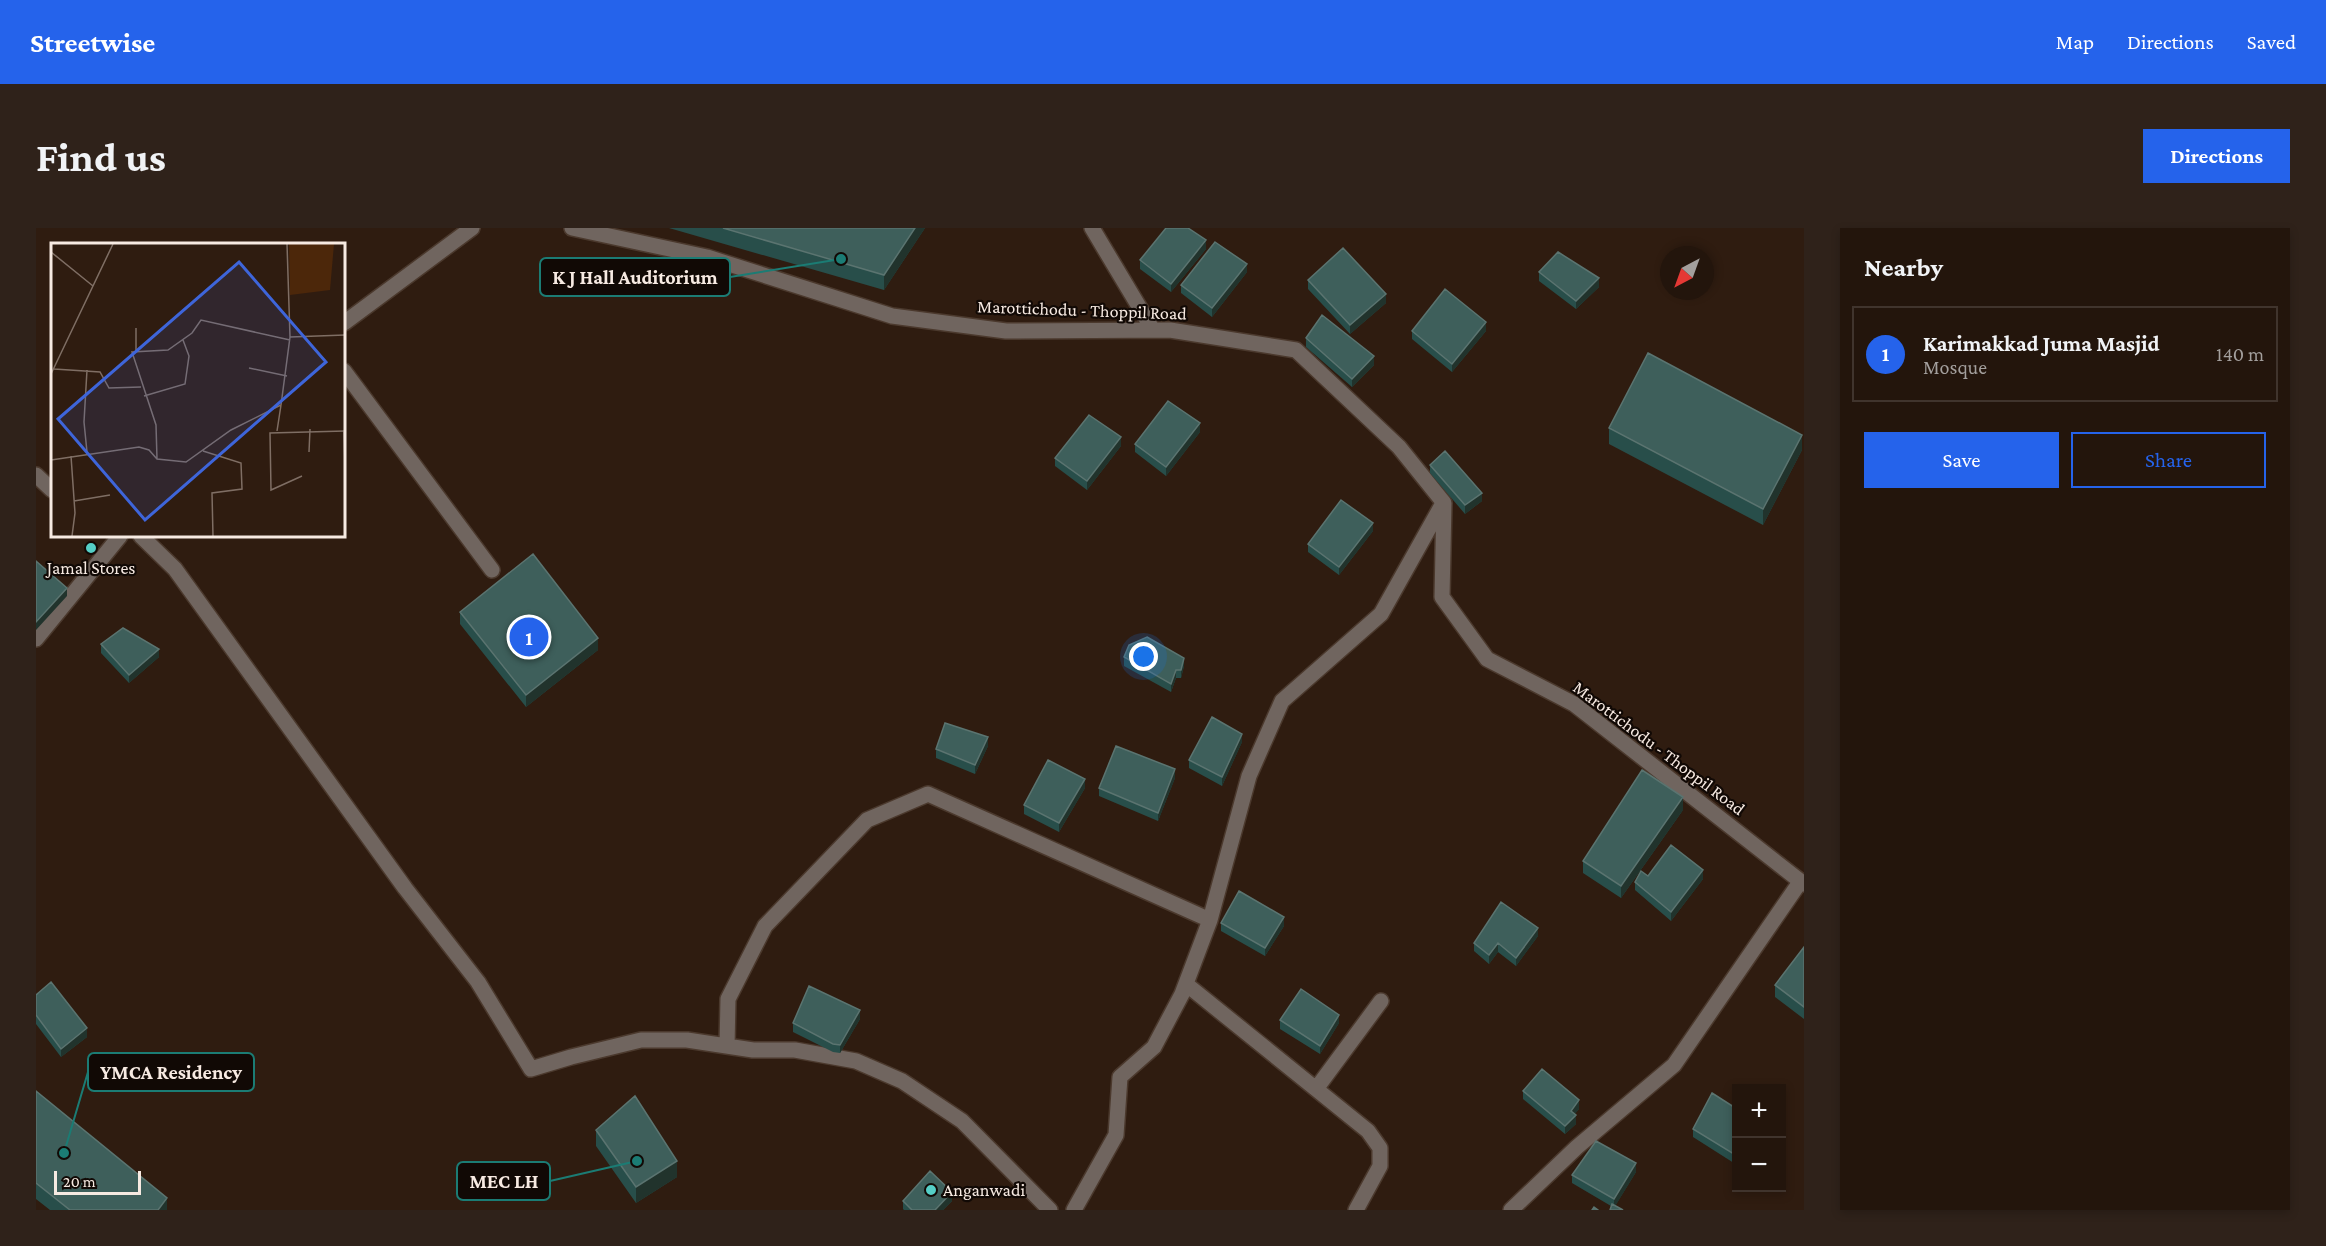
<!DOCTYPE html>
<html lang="en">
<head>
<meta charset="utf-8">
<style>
  body { margin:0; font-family:"Crimson Pro",serif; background:#2f221a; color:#f1f3f6 }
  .controls { position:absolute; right:18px; bottom:18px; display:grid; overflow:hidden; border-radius:0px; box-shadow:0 3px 9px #0003 }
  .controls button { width:54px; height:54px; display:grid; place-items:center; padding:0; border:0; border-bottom:2px solid #40342d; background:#23150c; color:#f1f3f6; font:30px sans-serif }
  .compass { position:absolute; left:1624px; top:18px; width:54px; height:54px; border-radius:50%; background:#23150c; box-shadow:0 3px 9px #0003; rotate:221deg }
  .scale { position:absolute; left:18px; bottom:15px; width:87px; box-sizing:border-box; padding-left:6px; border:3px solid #f7eae2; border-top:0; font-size:16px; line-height:21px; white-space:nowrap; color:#f7eae2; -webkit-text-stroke:4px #110905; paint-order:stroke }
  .you { position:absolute; left:1108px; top:429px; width:21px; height:21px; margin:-15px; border:4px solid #fff; border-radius:50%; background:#1a73e8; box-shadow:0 0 0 9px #1a73e833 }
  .badge { display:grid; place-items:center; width:39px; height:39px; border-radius:50%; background:#2563eb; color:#fff; font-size:20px; font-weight:700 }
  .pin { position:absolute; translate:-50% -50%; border:3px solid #fff; box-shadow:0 2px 6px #0006 }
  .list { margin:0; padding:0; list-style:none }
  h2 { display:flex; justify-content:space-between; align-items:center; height:78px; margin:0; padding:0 24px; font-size:26px }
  h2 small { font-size:20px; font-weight:400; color:#a39f9d }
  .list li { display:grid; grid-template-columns:39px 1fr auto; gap:18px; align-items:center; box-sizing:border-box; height:96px; margin:0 12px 12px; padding:0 12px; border:2px solid #40342d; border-radius:0px }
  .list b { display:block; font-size:22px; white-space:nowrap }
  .list p { margin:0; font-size:20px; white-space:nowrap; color:#a39f9d }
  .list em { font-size:20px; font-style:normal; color:#a39f9d }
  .actions { display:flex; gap:12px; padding:18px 24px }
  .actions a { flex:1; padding:14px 0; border:2px solid #2563eb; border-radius:0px; text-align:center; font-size:21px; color:#2563eb }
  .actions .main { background:#2563eb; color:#fff }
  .map { position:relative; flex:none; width:1768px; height:982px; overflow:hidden; border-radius:0px }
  header { display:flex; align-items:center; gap:36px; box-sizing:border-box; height:84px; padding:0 30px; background:#2563eb; color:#fff }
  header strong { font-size:28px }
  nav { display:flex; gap:33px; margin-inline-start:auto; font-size:21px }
  .intro { display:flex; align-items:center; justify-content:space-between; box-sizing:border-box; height:144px; padding:0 36px }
  h1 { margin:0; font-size:42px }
  .button { padding:15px 27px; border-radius:0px; background:#2563eb; color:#fff; font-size:21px; font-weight:700 }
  main { display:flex; gap:36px; padding:0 36px }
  aside { flex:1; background:#23150c; border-radius:0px; box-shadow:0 3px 9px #0003 }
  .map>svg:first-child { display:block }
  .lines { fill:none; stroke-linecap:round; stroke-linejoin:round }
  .minor-casing { stroke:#4b392d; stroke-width:18 }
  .minor { stroke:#70655f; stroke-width:15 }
  .wall { fill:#284e4a }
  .shaded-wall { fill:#21332c }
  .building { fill:#3e5f5b; stroke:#5b7470; stroke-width:1.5 }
  .poi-dot { fill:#55cec6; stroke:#110905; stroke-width:2 }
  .labels { text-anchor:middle; stroke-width:4.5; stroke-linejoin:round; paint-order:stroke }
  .street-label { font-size:18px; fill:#f7eae2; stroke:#110905 }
  .poi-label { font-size:18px; fill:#f7eae2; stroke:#110905 }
  .inset-road { fill:none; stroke:#7f6e64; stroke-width:1.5 }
  .view { fill:#3e65da; fill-opacity:0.15; stroke:#3e65da; stroke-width:3 }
  .inset-edge { fill:none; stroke:#f7eae2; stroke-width:3 }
  .leader { fill:none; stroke:#1b7c74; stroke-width:2 }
  .callout-dot { fill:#1b7c74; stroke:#110905; stroke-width:2 }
  .callout { fill:#110905; stroke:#1b7c74; stroke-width:2 }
  .callout-label { font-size:20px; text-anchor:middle; font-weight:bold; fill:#f7eae2 }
</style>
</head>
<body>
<header>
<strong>Streetwise</strong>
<nav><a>Map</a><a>Directions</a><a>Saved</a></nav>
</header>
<div class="intro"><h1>Find us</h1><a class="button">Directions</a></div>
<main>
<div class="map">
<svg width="1768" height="982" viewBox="0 0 1768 982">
  <rect width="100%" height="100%" fill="#2f1c10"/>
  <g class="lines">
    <defs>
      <path id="minor" d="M536 0 671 29 856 88 970 103 1134 102 1260 122 1363 219 1408 275 1406 369 1451 431 1538 476 1768 656
        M1056 0 1117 102
        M308 95 436 0
        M308 143 456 342
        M0 247 16 262
        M105 308 139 341 369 660 442 754 495 841 535 829 605 812H651L717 822H759L820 833 866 853 926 893 1014 982
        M0 411 84 308
        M1150 756 1332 903 1344 920V938L1320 982
        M691 818 692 771 729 698 831 592 892 566 1174 692
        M1280 861 1345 773
        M1038 982 1080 907 1084 849 1118 819 1146 766 1174 692 1213 548 1246 473 1345 386 1406 277
        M1475 982 1541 919 1638 837 1764 654"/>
    </defs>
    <!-- minor casing -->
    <use href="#minor" class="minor-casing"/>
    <!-- minor -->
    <use href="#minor" class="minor"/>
  </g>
  <!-- wall -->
  <path class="wall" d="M633 0H889L848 62Z
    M1170 21 1135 64 1104 41V32Z
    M1211 44 1176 89 1145 65V57Z
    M1503 44 1563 59 1540 81 1503 53Z
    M1272 52 1350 75 1314 106 1272 61Z
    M1376 103H1450L1416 144 1376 111Z
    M1270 110 1338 137 1316 159 1270 119Z
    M1573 200 1766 222 1727 297 1573 216Z
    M1164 204 1130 248 1099 224V216Z
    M1085 218 1051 262 1019 238V230Z
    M1394 237 1446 273 1429 286 1394 245Z
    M1337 303 1303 347 1272 324V316Z
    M424 384 562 422 490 479 424 396Z
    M65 416 123 429 93 455 65 425Z
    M1088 429 1148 438 1145 450H1140L1135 464 1088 438Z
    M1206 514 1186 558 1153 540V532Z
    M952 518 939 546 900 530V521Z
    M1139 550 1122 593 1063 568V560Z
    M1049 560 1023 604 988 586V577Z
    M1647 582 1585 670 1547 645V633Z
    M1612 648 1667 651 1635 693 1599 662V654Z
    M1185 695 1248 698 1229 728 1185 703Z
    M1502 708 1480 738 1462 724 1453 736 1438 723V715Z
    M1768 719V791L1739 769V757Z
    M0 767 51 809 25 829 0 796Z
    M824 791 804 825 797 824 757 804V795Z
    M1244 792 1303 795 1284 826 1244 801Z
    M0 863 131 982H14L0 971Z
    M1487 863 1543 881 1538 886 1540 896 1529 906 1487 871Z
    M1701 881V937L1657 909V901Z
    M560 902 641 949 600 975 560 918Z
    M1600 944 1579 978H1575L1536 955V947Z
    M867 973H916L907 982H868L867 981Z"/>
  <!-- shaded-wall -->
  <path class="shaded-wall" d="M879 0H889L848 62V47Z
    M1170 12V21L1135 64V56Z
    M1211 36V44L1176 89V80Z
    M1563 50V59L1540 81V73Z
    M1350 66V75L1314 106V97Z
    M1450 94V103L1416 144V136Z
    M1338 128V137L1316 159V151Z
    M1164 195V204L1130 248V239Z
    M1766 207V222L1727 297V281Z
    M1085 209V218L1051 262V253Z
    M1446 265V273L1429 286V277Z
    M1337 295V303L1303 347V339Z
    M31 360V368L0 402V394Z
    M562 410V422L490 479V467Z
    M123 421V429L93 455V447Z
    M1148 430V438L1145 450V442Z
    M1140 442V450L1135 464V456Z
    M1206 506V514L1186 558V549Z
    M952 509V518L939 546V537Z
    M1139 541V550L1122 593V585Z
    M1049 551V560L1023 604V595Z
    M1647 569V582L1585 670V658Z
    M1667 642V651L1635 693V684Z
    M1248 689V698L1229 728V720Z
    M1502 700V708L1480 738V730Z
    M1462 715V724L1453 736V727Z
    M824 782V791L804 825V817Z
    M1303 787V795L1284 826V818Z
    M51 800V809L25 829V821Z
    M1543 872V881L1535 891V883Z
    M1540 887V896L1529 906V898Z
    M641 933V949L600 975V959Z
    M1600 935V944L1578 980V971Z
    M916 964V973L907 982H899Z
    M131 970V982H122Z"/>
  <!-- building -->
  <path class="building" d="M687 0H879L848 47Z
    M1130 0H1152L1170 12 1135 56 1104 32Z
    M1179 14 1211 36 1176 80 1145 57Z
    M1307 20 1350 66 1314 97 1272 52Z
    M1522 24 1563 50 1540 73 1503 44Z
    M1409 61 1450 94 1416 136 1376 103Z
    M1286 87 1338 128 1316 151 1270 110Z
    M1612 125 1766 207 1727 281 1573 200Z
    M1132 173 1164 195 1130 239 1099 216Z
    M1053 187 1085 209 1051 253 1019 230Z
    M1409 223 1446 265 1429 277 1394 237Z
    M1305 272 1337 295 1303 339 1272 316Z
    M497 326 562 410 490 467 424 384Z
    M0 333 31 360 0 394Z
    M87 400 123 421 93 447 65 416Z
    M1111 409 1148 430 1145 442H1140L1135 456 1088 429 1093 417Z
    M1176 489 1206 506 1186 549 1153 532Z
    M909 495 952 509 939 537 900 521Z
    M1080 518 1139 541 1122 585 1063 560Z
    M1012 532 1049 551 1023 595 988 577Z
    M1606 542 1647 569 1585 658 1547 633Z
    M1635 617 1667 642 1635 684 1599 654 1605 643 1612 648Z
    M1203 663 1248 689 1229 720 1185 695Z
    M1465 674 1502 700 1480 730 1462 715 1453 727 1438 715Z
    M1768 719V779L1739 757Z
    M15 754 51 800 25 821 0 787V767Z
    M773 758 824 782 804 817 797 816 757 795Z
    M1265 761 1303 787 1284 818 1244 792Z
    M1506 841 1543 872 1535 883 1540 887 1529 898 1487 863Z
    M0 863 131 970 122 982H34L0 955Z
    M1676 865 1701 881V928L1657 901Z
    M599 868 641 933 600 959 560 902Z
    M1560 913 1600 935 1578 971 1536 947Z
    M894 943 916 964 899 982H876L867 973Z
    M1576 976 1587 982H1574Z
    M1558 979 1562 982H1556Z"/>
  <!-- markers -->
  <g class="poi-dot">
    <circle cx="55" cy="320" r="6"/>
    <circle cx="895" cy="962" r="6"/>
  </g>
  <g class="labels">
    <!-- street labels -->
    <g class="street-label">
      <text transform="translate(1046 82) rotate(2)" y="6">Marottichodu - Thoppil Road</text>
      <text transform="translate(1623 520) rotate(37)" y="6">Marottichodu - Thoppil Road</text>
    </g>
    <!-- poi labels -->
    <g class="poi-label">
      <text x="55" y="346">Jamal Stores</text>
      <text x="907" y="968" text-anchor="start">Anganwadi</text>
    </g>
  </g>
  <!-- overview -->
  <g transform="translate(15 15)">
    <rect width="294" height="294" fill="#2f1c10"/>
    <path d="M238 1H283L279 47 239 52Z" fill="#4c270a"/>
    <path class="inset-road" d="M0 9 42 43M85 85V109M239 94 294 92M198 125 236 133M3 126 49 129 58 145 90 144M0 131 62 1M93 153 134 141 138 113 132 97M226 188 230 162M293 189 294 223M152 208 190 220 191 246 161 250 162 293M36 209 33 179 36 127M258 209 259 186M20 213 24 270 21 293M106 216 105 182 81 109 117 107 141 90 150 77 239 97M0 217 88 204 98 207 106 216 135 219 180 187 230 162 239 94 236 1M251 233 220 247 219 190 294 188M23 258 59 252"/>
    <path class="view" d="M188 19 275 119 94 277 7 176Z"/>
    <rect width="294" height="294" class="inset-edge"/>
  </g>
  <!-- callouts -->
  <path class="leader" d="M805 31L694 49M28 925L52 844M601 933L514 953"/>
  <g class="callout-dot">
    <circle cx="805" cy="31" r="6"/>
    <circle cx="28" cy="925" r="6"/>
    <circle cx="601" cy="933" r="6"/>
  </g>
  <g class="callout">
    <rect x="504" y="30" width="190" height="38" rx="6"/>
    <rect x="52" y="825" width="166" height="38" rx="6"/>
    <rect x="421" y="934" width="93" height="38" rx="6"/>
  </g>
  <g class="callout-label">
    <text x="599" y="56">K J Hall Auditorium</text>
    <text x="135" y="851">YMCA Residency</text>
    <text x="468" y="960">MEC LH</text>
  </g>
</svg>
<div class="controls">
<button>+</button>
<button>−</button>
</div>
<svg class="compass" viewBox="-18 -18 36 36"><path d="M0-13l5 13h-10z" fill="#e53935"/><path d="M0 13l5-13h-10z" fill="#a39f9d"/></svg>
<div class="scale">20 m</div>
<div class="you"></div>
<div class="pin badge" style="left:493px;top:409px">1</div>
</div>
<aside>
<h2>Nearby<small></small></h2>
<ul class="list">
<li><span class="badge">1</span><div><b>Karimakkad Juma Masjid</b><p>Mosque</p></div><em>140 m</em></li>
</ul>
<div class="actions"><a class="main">Save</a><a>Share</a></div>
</aside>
</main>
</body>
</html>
